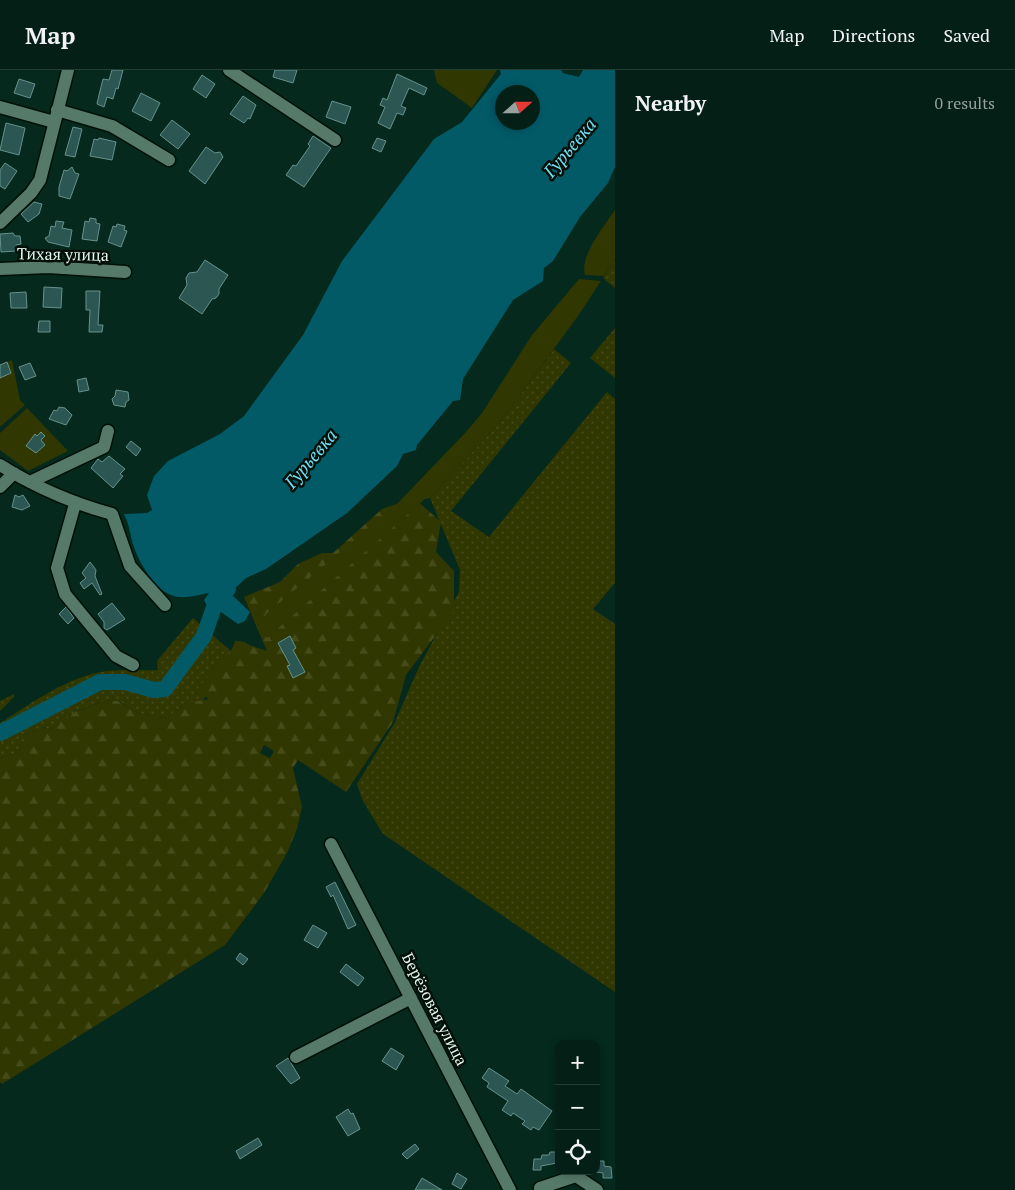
<!DOCTYPE html>
<html lang="en">
<head>
<meta charset="utf-8">
<style>
  body { margin:0; font-family:"PT Serif",serif; background:#122c22; color:#f1f3f6 }
  .controls { position:absolute; right:15px; bottom:15px; display:grid; overflow:hidden; border-radius:10px; box-shadow:0 2px 8px #0003 }
  .controls button { width:45px; height:45px; display:grid; place-items:center; padding:0; border:0; border-bottom:1px solid #253d34; background:#041f15; color:#f1f3f6; font:25px sans-serif }
  .compass { position:absolute; left:495px; top:15px; width:45px; height:45px; border-radius:50%; background:#041f15; box-shadow:0 2px 8px #0003; rotate:69deg }
  .list { margin:0; padding:0; list-style:none }
  h2 { display:flex; justify-content:space-between; align-items:center; height:65px; margin:0; padding:0 20px; font-size:21px }
  h2 small { font-size:16px; font-weight:400; color:#97a2a0 }
  .icon { flex:none; width:28px; height:28px; fill:none; stroke:currentColor; stroke-width:2; stroke-linecap:round; stroke-linejoin:round }
  .map { position:relative; flex:none; width:615px; height:1120px; overflow:hidden }
  header { display:flex; align-items:center; gap:30px; box-sizing:border-box; height:70px; padding:0 25px; background:#041f15; border-bottom:1px solid #253d34 }
  header strong { font-size:24px }
  nav { display:flex; gap:28px; margin-inline-start:auto; font-size:18px }
  main { display:flex }
  aside { flex:1; background:#041f15 }
  .map>svg:first-child { display:block }
  .grass { fill:url(#grass-dots) }
  .forest { fill:url(#forest-firs); fill-rule:evenodd }
  .green { fill:#313700 }
  .water { fill:#025a67; fill-rule:evenodd }
  .lines { fill:none; stroke-linecap:round; stroke-linejoin:round }
  .river { stroke:#025a67; stroke-width:16 }
  .building { fill:#2b5652; stroke:#66928d }
  .minor-casing { stroke:#001007; stroke-width:15 }
  .minor { stroke:#567a69; stroke-width:12 }
  .labels { text-anchor:middle; stroke-width:5; stroke-linejoin:round; paint-order:stroke }
  .street-label { font-size:16px; fill:#e3f6ec; stroke:#030f09 }
  .water-label { font-size:18px; font-style:italic; fill:#70ddf1; stroke:#030f09 }
</style>
</head>
<body>
<header>
<strong>Map</strong>
<nav><a>Map</a><a>Directions</a><a>Saved</a></nav>
</header>
<main>
<div class="map">
<svg width="615" height="1120" viewBox="0 0 615 1120">
  <defs>
    <pattern id="grass-dots" width="8" height="8" patternUnits="userSpaceOnUse" patternTransform="scale(1.25)"><rect width="8" height="8" fill="#313700"/><path d="M2 2h.1M6 6h.1" fill="none" stroke="#454b19" stroke-width="1.8" stroke-linecap="round"/></pattern>
    <pattern id="forest-firs" width="22" height="20" patternUnits="userSpaceOnUse" patternTransform="scale(1.25)"><rect width="22" height="20" fill="#313700"/><path d="M5 1l3.5 6h-7zM16 11l3.5 6h-7z" fill="#454b19"/></pattern>
  </defs>
  <rect width="100%" height="100%" fill="#05291c"/>
  <!-- grass -->
  <path class="grass" d="M615 189V218L603 208Z
    M615 258V308L590 288Z
    M554 279 571 293 451 441 489 467 607 322 615 329V513L593 539 615 554V922L383 764 363 731 357 714 394 654 419 597 459 522 460 500 430 428 501 351Z
    M193 548 232 582 202 632 183 634 170 646 164 648 139 644 119 631 109 630 79 640 50 660 44 657 23 665 19 683 0 688V653C32 633 68 606 107 601 124 599 141 601 158 600L157 591Z
    M14 624V627L0 641V631Z"/>
  <!-- forest -->
  <path class="forest" d="M414 428 441 452 436 482 454 501V541L406 605 393 652 346 722 298 690 293 698 302 737 297 759 287 783 264 823 225 875 2 1014 0 1012V688L19 683 23 665 43 657 50 660 77 641 109 630 118 631 139 644 164 648 170 646 183 634 209 629 196 620 232 579 235 571 245 572 249 575 267 581 244 527 280 512 298 494 322 483H333L382 439ZM264 675 274 681 270 688 260 683Z"/>
  <!-- green -->
  <path class="green" d="M434 0H497L472 38 437 13Z
    M615 140V189L604 206 585 205C579 186 605 155 615 140Z
    M579 209 601 211 578 246 501 351 430 428 425 429 267 568 258 555 264 550 266 544 392 439 465 363 482 343 532 265Z
    M12 290 20 330 25 335 0 357V295Z
    M27 338 68 381 28 401 0 380V363Z"/>
  <!-- water -->
  <path class="water" d="M500 0H561L563 3 579 7 583 0H615V97L608 113 580 147 553 191 544 198 543 211 513 230 463 309 460 330 453 331 417 375 416 380 403 384 397 396 347 443 266 499 246 508 230 523 250 542 245 551 238 554 214 537 206 534 204 530 209 523C198 525 182 530 171 525 154 518 140 494 134 477 130 466 130 456 124 444L147 443 152 440 147 425 154 406 168 391 220 364 244 346 303 265 342 191 434 69 462 52 501 4ZM502 22H532V52H502Z"/>
  <g class="lines">
    <!-- river -->
    <path class="river" d="M0 663 100 612H125L154 620 165 619 204 566 214 537 228 519"/>
  </g>
  <!-- building -->
  <path class="building" d="M112 0H123L118 19 116 18 113 29 107 27 104 37 97 34 99 25 103 9 109 10Z
    M275 0H297L293 13 273 7Z
    M397 4 427 18 424 25 409 18 401 36 406 38 403 45 397 43 390 59 378 53 385 37 380 35 383 28 387 30Z
    M202 5 215 14 206 28 193 19Z
    M19 9 35 14 30 28 14 23Z
    M141 23 160 33 151 51 132 41Z
    M243 26 256 35 250 49 248 48 244 53 230 44Z
    M332 31 351 37 345 54 326 47Z
    M172 50 190 64 178 79 160 65Z
    M6 53 25 58 19 85 0 80Z
    M73 57 82 59 75 87 65 85Z
    M313 66 331 78 304 117 286 105 293 95 296 96 310 76 308 74Z
    M99 68 116 72 112 90 90 86 94 69 98 70Z
    M377 68 386 71 381 82 372 78Z
    M206 77 215 83 220 82 223 87 205 114 189 101Z
    M5 93 17 101 5 119 0 116V100Z
    M72 97 75 103 79 104 70 129 59 126V117L64 100 67 101Z
    M34 132 42 134 39 144 28 152 21 144Z
    M90 148 96 149V153L100 154 97 171 82 169 85 151 89 152Z
    M56 151 64 152 62 158 72 160 69 177 48 172 45 168 49 166 51 156 55 157Z
    M117 154 125 156 124 160 127 161 121 177 108 172 113 156 116 157Z
    M13 163 15 166H20L21 174 16 175 17 181 1 182 0 164Z
    M205 190 228 205 219 219V224L216 228 212 229 202 244 179 228 187 215 186 208 189 203 197 202Z
    M44 217 62 218 61 238 43 237Z
    M86 221H100L98 255H103L102 262H89L90 240H86Z
    M26 222 27 238H11L10 223Z
    M39 251H50V262H38Z
    M7 292 11 303 0 308V295Z
    M30 293 36 306 25 310 19 297Z
    M86 308 89 320 79 322 77 310Z
    M116 320 128 322 129 330 126 332 125 337 114 335 112 329 115 326Z
    M59 337 65 338 72 345 66 355 49 349 54 340 57 341Z
    M41 362 45 366 41 370 45 375 36 383 26 376 35 364 37 366Z
    M131 371 141 379 136 386 126 377Z
    M109 386 125 399 120 404 123 406 113 418 91 398 98 389 102 392Z
    M15 425 19 427 23 425 30 436 22 440 12 437Z
    M90 492 96 500 95 506 102 524 100 525 92 513 84 519 80 513 86 508 82 503Z
    M112 533 125 549 107 560 104 558V552L98 544Z
    M66 537 74 548 68 554 59 544Z
    M290 566 296 578 293 580 305 602 293 608 287 596 290 595 278 573Z
    M335 812 356 855 348 859 333 825 331 827 326 817Z
    M313 855 327 863 318 878 304 870Z
    M240 883 248 889 243 895 236 889Z
    M346 894 364 908 358 916 340 902Z
    M391 978 404 986 396 1000 382 991Z
    M288 988 300 1008 291 1014 276 996Z
    M489 998 509 1011 505 1016 517 1024 521 1019 552 1041 539 1060 533 1057 531 1060 522 1054 525 1051 513 1043 511 1046 502 1040 508 1031 487 1017 489 1013 482 1008Z
    M348 1039 351 1044 353 1043 360 1059 348 1066 336 1047Z
    M258 1068 262 1075 240 1089 236 1081Z
    M415 1074 419 1079 407 1089 402 1084Z
    M550 1082H559L557 1093 541 1096V1100H533L534 1089H541L542 1085H549Z
    M596 1091H604V1096L611 1097 612 1108H603V1103L596 1102Z
    M457 1103 467 1109 461 1119 452 1114Z
    M422 1108 442 1120H415Z"/>
  <g class="lines">
    <defs>
      <path id="minor" d="M229 0 335 70
        M0 37 54 52
        M57 40 112 56 169 90
        M0 153 31 123 40 110 68 0
        M0 199 48 197 125 202
        M0 395C35 417 72 433 112 444L130 496 165 535
        M30 412 104 377 108 361
        M0 417 14 403
        M75 434 57 498 65 524 116 586 133 595
        M331 774 510 1120
        M296 987 411 928
        M540 1118 576 1106 597 1120"/>
    </defs>
    <!-- minor casing -->
    <use href="#minor" class="minor-casing"/>
    <!-- minor -->
    <use href="#minor" class="minor"/>
  </g>
  <g class="labels">
    <!-- street labels -->
    <g class="street-label">
      <text transform="translate(63 184) rotate(1)" y="6">Тихая улица</text>
      <text transform="translate(435 939) rotate(63)" y="6">Берёзовая улица</text>
    </g>
    <!-- water labels -->
    <g class="water-label">
      <text transform="translate(570 78) rotate(-50)" y="6">Гурьевка</text>
      <text transform="translate(311 389) rotate(-50)" y="6">Гурьевка</text>
    </g>
  </g>
</svg>
<div class="controls">
<button>+</button>
<button>−</button>
<button><svg class="icon" aria-label="locate" viewBox="0 0 24 24"><circle cx="12" cy="12" r="6"/><path d="M12 2v4M12 18v4M2 12h4M18 12h4"/></svg></button>
</div>
<svg class="compass" viewBox="-18 -18 36 36"><path d="M0-13l5 13h-10z" fill="#e53935"/><path d="M0 13l5-13h-10z" fill="#97a2a0"/></svg>
</div>
<aside>
<h2>Nearby<small>0 results</small></h2>
<ul class="list">
</ul>
</aside>
</main>
</body>
</html>
